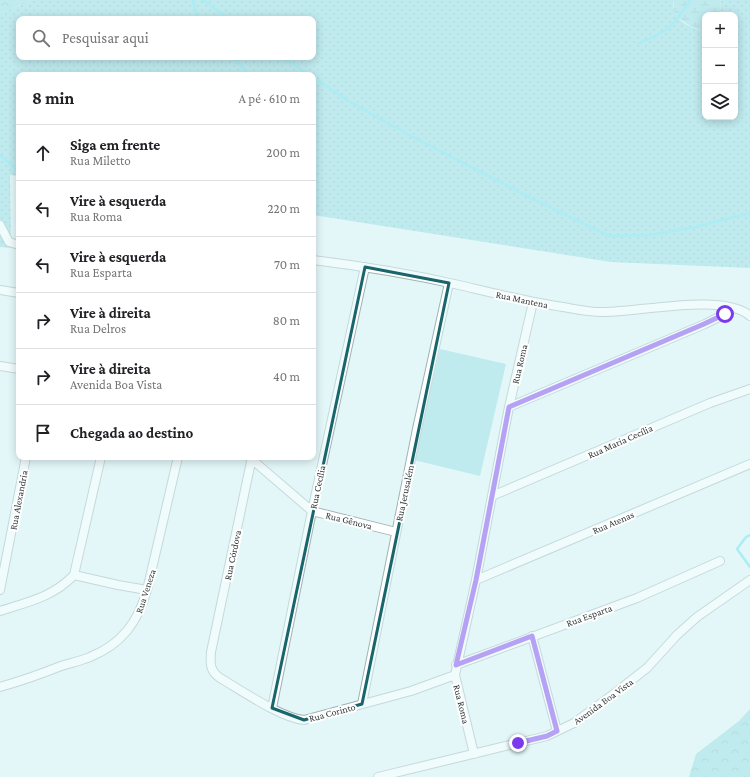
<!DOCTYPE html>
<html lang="pt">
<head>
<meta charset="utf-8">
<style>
  body { margin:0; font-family:"Crimson Pro",serif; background:#f2f2f2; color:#202124 }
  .controls { position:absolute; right:12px; top:12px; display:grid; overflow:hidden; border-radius:8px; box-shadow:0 2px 10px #0003 }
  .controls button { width:36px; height:36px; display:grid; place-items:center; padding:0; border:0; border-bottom:1px solid #e0e0e0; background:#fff; color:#202124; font:20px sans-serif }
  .stop { position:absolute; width:12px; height:12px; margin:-9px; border:3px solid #7c3aed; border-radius:50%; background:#fff }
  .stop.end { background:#7c3aed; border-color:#fff; box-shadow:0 1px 4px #0008 }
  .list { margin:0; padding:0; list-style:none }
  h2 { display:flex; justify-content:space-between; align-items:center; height:52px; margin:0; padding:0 16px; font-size:17px }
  h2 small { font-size:13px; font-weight:400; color:#757577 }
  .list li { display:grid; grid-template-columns:26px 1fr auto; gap:12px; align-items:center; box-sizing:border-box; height:56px; padding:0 16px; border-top:1px solid #e0e0e0 }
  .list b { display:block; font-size:15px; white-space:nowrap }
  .list p { margin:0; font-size:13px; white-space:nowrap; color:#757577 }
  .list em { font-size:13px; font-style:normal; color:#757577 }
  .icon { flex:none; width:22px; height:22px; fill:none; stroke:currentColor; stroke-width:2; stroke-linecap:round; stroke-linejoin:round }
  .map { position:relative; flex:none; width:750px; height:777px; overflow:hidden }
  .search { position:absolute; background:#fff; box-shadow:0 2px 10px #0003; left:16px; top:16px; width:300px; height:44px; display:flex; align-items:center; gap:10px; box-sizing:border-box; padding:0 14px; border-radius:8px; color:#757577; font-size:15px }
  .panel { position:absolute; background:#fff; box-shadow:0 2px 10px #0003; left:16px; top:72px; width:300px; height:388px; border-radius:8px }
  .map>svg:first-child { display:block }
  .grass { fill:url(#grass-dots); fill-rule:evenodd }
  .forest { fill:url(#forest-crowns) }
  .wetland { fill:url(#wetland-marsh) }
  .green { fill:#93d9e0 }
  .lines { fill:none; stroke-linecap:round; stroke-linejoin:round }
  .stream { stroke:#65e0ed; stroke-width:2.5 }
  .minor-casing { stroke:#a0b3b5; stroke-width:10 }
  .minor { stroke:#fff; stroke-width:8 }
  .route { stroke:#7c3aed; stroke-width:5 }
  .marked { fill:none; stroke:#18656c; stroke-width:3; stroke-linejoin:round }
  .labels { text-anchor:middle; stroke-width:4; stroke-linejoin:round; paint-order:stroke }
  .street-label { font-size:10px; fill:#333b3c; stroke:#fff }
</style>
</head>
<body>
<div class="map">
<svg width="750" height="777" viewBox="0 0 750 777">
  <defs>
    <pattern id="grass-dots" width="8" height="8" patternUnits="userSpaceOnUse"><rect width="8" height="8" fill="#93d9e0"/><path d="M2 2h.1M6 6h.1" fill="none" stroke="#7fbbc1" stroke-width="1.8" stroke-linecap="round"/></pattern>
    <pattern id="forest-crowns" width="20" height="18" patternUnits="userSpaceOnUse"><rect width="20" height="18" fill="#93d9e0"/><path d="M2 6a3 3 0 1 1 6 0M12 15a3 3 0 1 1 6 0" fill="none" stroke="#7fbbc1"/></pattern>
    <pattern id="wetland-marsh" width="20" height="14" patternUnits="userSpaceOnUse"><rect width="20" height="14" fill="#93d9e0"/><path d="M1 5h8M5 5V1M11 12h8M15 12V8" fill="none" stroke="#7fbbc1"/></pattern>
  </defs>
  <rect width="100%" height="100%" fill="#e3f7f9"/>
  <!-- grass -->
  <path class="grass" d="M33 0H673C672 19 688 28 705 31V117H735V15H719L721 10 720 0H750V268L611 262 313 215V75H19V176L10 175 11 248 0 247V13ZM19 19H313V57H19Z"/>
  <!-- forest -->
  <path class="forest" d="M0 0H33L0 13Z
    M750 709V777H689L696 754 739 721Z"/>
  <!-- wetland -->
  <path class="wetland" d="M673 0H720L721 10 719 15H705V31C693 29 685 23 675 15Z"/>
  <!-- green -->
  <path class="green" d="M440 349 506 364 480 476 414 460Z"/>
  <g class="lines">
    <!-- stream -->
    <path class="stream" d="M193 0 197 19
      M203 0 229 19
      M639 43C667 32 674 26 690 0
      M232 57 245 70 246 75
      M282 57 309 75
      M313 77 348 101 415 138 531 198 609 236 650 235 695 227 750 213
      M0 155 19 172
      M750 535 746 537 737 549 750 567"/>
    <defs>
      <path id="minor" d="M0 225 9 242 19 245
        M313 260C362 266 411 274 459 285 493 293 528 302 563 307 575 309 588 312 602 312 636 313 724 292 750 316
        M0 290 19 293
        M0 366 19 369
        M509 407 705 324 725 314 733 308
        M249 457 312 511 396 532
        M252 457 211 652C210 664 210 671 220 678 241 690 281 718 304 720L411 691 455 675
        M492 496 710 403 750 389
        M74 575 118 585 147 590
        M476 580 750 464
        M0 590 26 457
        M0 611C28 602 53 597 74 575L101 457
        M532 636 557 731
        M456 665 637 598 720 561
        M0 687C21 681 41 674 61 666 70 663 81 661 90 657 122 644 138 622 147 590L178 457
        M362 704 417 429 449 283
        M272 708 312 511 365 267
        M474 754 455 675 476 580 509 407 533 302
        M378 777 547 736 574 723 615 693 647 668 677 635 697 617 750 580"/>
    </defs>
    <!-- minor casing -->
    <use href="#minor" class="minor-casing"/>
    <!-- minor -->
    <use href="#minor" class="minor"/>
  </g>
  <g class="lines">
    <!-- route -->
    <path class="route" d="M518 743 547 736 557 731 532 636 456 665 476 580 509 407 704 324 725 314"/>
  </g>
  <!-- marked area -->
  <path d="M0 0H750V777H0ZM365 267 449 283 362 704 304 720 272 708Z" fill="#e3f7f9" fill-opacity=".55" fill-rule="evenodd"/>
  <path class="marked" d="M365 267 449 283 362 704 304 720 272 708Z"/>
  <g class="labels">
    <!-- street labels -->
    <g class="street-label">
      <text transform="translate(522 299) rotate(12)" y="4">Rua Mantena</text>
      <text transform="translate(519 364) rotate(-77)" y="4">Rua Roma</text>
      <text transform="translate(620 441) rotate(-24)" y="4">Rua Maria Cecília</text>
      <text transform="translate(317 487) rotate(-78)" y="4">Rua Cecília</text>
      <text transform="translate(404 493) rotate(-78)" y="4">Rua Jerusalém</text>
      <text transform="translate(18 500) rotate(-79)" y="4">Rua Alexandria</text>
      <text transform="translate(349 520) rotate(14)" y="4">Rua Gênova</text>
      <text transform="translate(613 522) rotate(-23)" y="4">Rua Atenas</text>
      <text transform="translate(232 555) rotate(-78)" y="4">Rua Córdova</text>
      <text transform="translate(145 591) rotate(-72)" y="4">Rua Veneza</text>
      <text transform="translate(589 615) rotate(-20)" y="4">Rua Esparta</text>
      <text transform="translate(603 701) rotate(-36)" y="4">Avenida Boa Vista</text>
      <text transform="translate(462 704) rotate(76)" y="4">Rua Roma</text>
      <text transform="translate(332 712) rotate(-15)" y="4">Rua Corinto</text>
    </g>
  </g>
</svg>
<div class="controls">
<button>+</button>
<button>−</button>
<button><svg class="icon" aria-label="layers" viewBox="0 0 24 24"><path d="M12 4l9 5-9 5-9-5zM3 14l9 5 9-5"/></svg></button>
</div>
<div class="stop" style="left:725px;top:314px"></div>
<div class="stop end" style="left:518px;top:743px"></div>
<div class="search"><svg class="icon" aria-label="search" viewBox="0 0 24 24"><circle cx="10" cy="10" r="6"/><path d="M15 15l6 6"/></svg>Pesquisar aqui</div>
<section class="panel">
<h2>8 min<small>A pé · 610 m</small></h2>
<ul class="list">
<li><svg class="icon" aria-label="ahead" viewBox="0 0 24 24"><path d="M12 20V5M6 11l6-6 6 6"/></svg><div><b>Siga em frente</b><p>Rua Miletto</p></div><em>200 m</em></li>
<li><svg class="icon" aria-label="left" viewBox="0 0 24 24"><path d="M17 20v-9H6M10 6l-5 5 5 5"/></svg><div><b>Vire à esquerda</b><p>Rua Roma</p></div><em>220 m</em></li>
<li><svg class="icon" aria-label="left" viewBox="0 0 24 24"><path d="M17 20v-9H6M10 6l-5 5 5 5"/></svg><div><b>Vire à esquerda</b><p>Rua Esparta</p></div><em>70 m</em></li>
<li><svg class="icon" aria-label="right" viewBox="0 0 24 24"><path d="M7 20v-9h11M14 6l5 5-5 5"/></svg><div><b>Vire à direita</b><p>Rua Delros</p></div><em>80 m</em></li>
<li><svg class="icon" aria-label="right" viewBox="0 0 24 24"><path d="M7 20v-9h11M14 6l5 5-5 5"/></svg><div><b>Vire à direita</b><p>Avenida Boa Vista</p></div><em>40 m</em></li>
<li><svg class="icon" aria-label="arrive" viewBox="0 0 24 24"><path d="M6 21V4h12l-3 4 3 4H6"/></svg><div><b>Chegada ao destino</b></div></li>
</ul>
</section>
</div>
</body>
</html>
